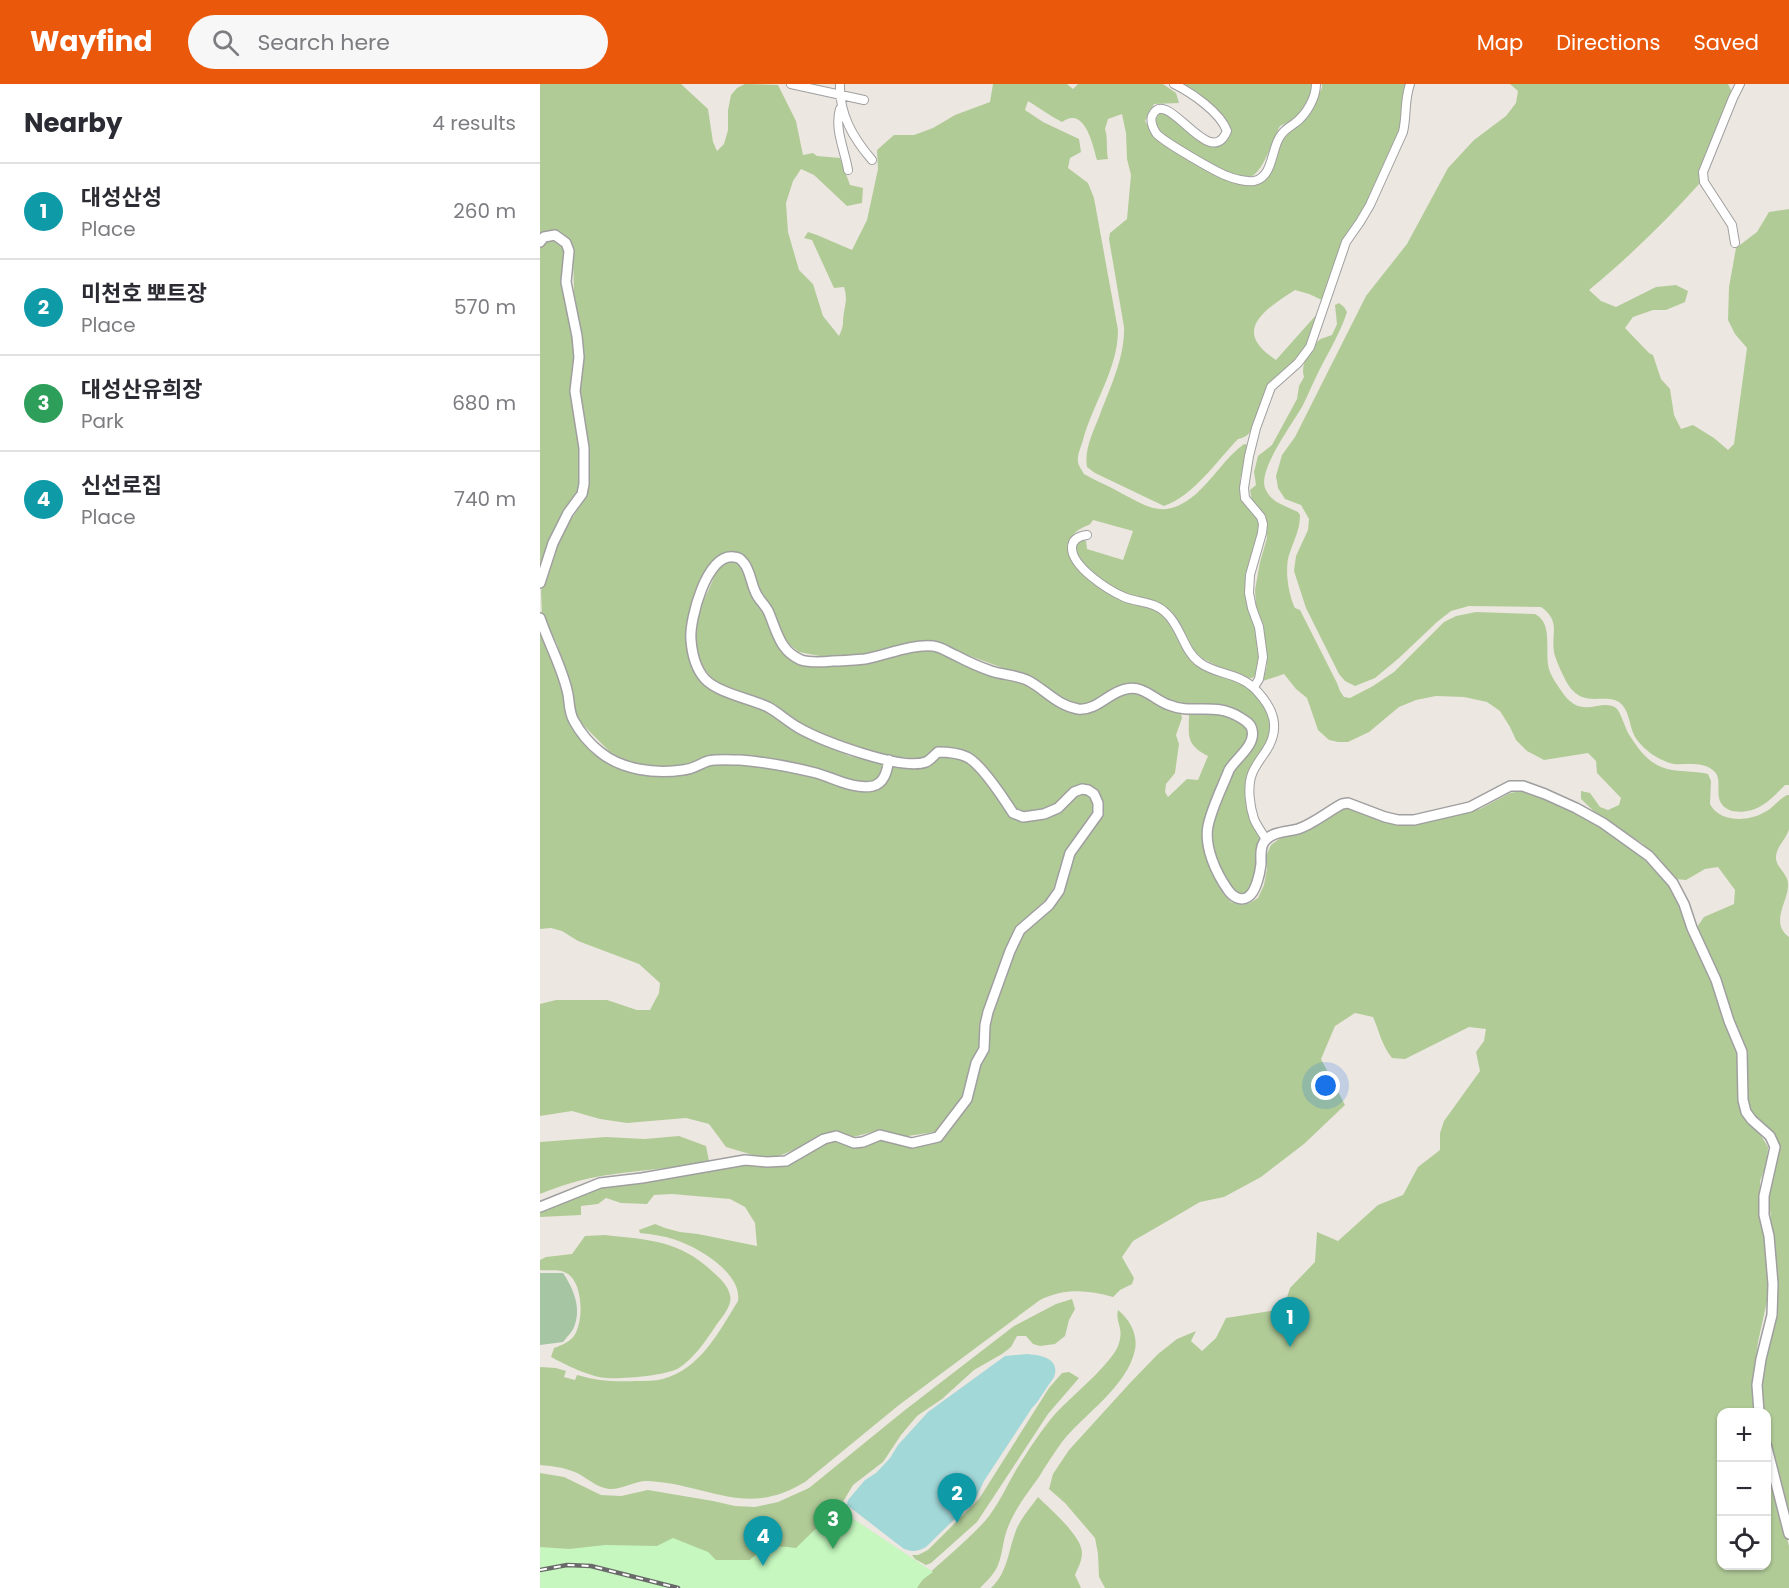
<!DOCTYPE html>
<html lang="en">
<head>
<meta charset="utf-8">
<style>
  body { margin:0; font-family:Poppins,"Noto Sans KR",sans-serif; background:#f7f7f7; color:#2b2b33 }
  .controls { position:absolute; right:18px; bottom:18px; display:grid; overflow:hidden; border-radius:12px; box-shadow:0 2px 4px #0004 }
  .controls button { width:54px; height:54px; display:grid; place-items:center; padding:0; border:0; border-bottom:2px solid #e1e1e2; background:#fff; color:#2b2b33; font:30px sans-serif }
  .you { position:absolute; left:786px; top:1002px; width:21px; height:21px; margin:-15px; border:4px solid #fff; border-radius:50%; background:#1a73e8; box-shadow:0 0 0 9px #1a73e833 }
  .badge { display:grid; place-items:center; width:39px; height:39px; border-radius:50%; background:#ea580c; color:#fff; font-size:20px; font-weight:700 }
  .pin { position:absolute; translate:-50% -50px; filter:drop-shadow(0 2px 3px #0008) }
  .pin::after { content:''; position:absolute; top:32px; width:21px; height:18px; background:inherit; clip-path:polygon(0 0,100% 0,50% 100%) }
  .list { margin:0; padding:0; list-style:none }
  h2 { display:flex; justify-content:space-between; align-items:center; height:78px; margin:0; padding:0 24px; font-size:26px }
  h2 small { font-size:20px; font-weight:400; color:#7c7c81 }
  .list li { display:grid; grid-template-columns:39px 1fr auto; gap:18px; align-items:center; box-sizing:border-box; height:96px; padding:0 24px; border-top:2px solid #e1e1e2 }
  .list b { display:block; font-size:22px; white-space:nowrap }
  .list p { margin:0; font-size:20px; white-space:nowrap; color:#7c7c81 }
  .list em { font-size:20px; font-style:normal; color:#7c7c81 }
  .icon { flex:none; width:33px; height:33px; fill:none; stroke:currentColor; stroke-width:2; stroke-linecap:round; stroke-linejoin:round }
  .map { position:relative; flex:none; width:1249px; height:1504px; overflow:hidden }
  header { display:flex; align-items:center; gap:36px; box-sizing:border-box; height:84px; padding:0 30px; background:#ea580c; color:#fff }
  header strong { font-size:28px }
  nav { display:flex; gap:33px; margin-inline-start:auto; font-size:21px }
  .search { width:420px; height:54px; background:#f7f7f7; display:flex; align-items:center; gap:15px; box-sizing:border-box; padding:0 21px; border-radius:33px; color:#7c7c81; font-size:22px }
  main { display:flex }
  aside { flex:1; background:#fff }
  .map>svg:first-child { display:block }
  .forest { fill:#b1cb97 }
  .cemetery { fill:#a5c5a3 }
  .park { fill:#c5f7be }
  .water { fill:#a3d8d9 }
  .lines { fill:none; stroke-linecap:round; stroke-linejoin:round }
  .minor-casing { stroke:#9f9f9f; stroke-width:10 }
  .tertiary-casing { stroke:#9f9f9f; stroke-width:12 }
  .minor { stroke:#fff; stroke-width:8 }
  .tertiary { stroke:#fff; stroke-width:9 }
  .rail-casing { stroke:#696969; stroke-width:4.5 }
  .rail { stroke:#fff; stroke-width:2; stroke-dasharray:7; stroke-linecap:butt }
</style>
</head>
<body>
<header>
<strong>Wayfind</strong>
<div class="search"><svg class="icon" aria-label="search" viewBox="0 0 24 24"><circle cx="10" cy="10" r="6"/><path d="M15 15l6 6"/></svg>Search here</div>
<nav><a>Map</a><a>Directions</a><a>Saved</a></nav>
</header>
<main>
<aside>
<h2>Nearby<small>4 results</small></h2>
<ul class="list">
<li><span class="badge" style="background:#0f9aa8">1</span><div><b>대성산성</b><p>Place</p></div><em>260 m</em></li>
<li><span class="badge" style="background:#0f9aa8">2</span><div><b>미천호 뽀트장</b><p>Place</p></div><em>570 m</em></li>
<li><span class="badge" style="background:#2e9e5b">3</span><div><b>대성산유희장</b><p>Park</p></div><em>680 m</em></li>
<li><span class="badge" style="background:#0f9aa8">4</span><div><b>신선로집</b><p>Place</p></div><em>740 m</em></li>
</ul>
</aside>
<div class="map">
<svg width="1249" height="1504" viewBox="0 0 1249 1504">
  <rect width="100%" height="100%" fill="#ede7e1"/>
  <!-- forest -->
  <path class="forest" d="M0 0H141L168 25 173 58 177 67 184 60 188 46V26L191 11 197 4 205 0 238 1 256 37 263 71 273 69 277 72 300 74 310 101 323 104 322 119 307 122 274 91 261 85 253 97 246 119 248 148 259 186 273 200 283 232 299 252C305 240 302 239 304 228 306 218 307 213 304 203L294 204 272 156 264 154 268 148 277 151 312 166 327 136 338 85 337 66 354 51H374L393 44 415 31 450 18 453 0H527L533 5 538 0H623L636 9 639 19 614 20 605 37 614 51 684 95 704 101H717L725 97 729 90 741 60 745 53 771 27 782 4V0H866C861 15 863 30 860 46L826 122 801 161 782 216 769 210 755 206C724 226 691 247 736 276L777 230 778 234C771 251 767 267 754 280 741 292 734 293 725 310 717 325 717 353 698 355 677 377 653 412 624 422L555 389 547 383C544 366 553 348 559 333 570 304 585 273 584 243L569 155 570 149 587 135 591 91 587 75 586 49 582 30 568 35 565 45C568 53 566 65 568 75L557 76C553 62 545 21 522 38 510 32 500 24 488 17L485 26 503 38 539 55 541 68 530 74 528 84 548 99 554 114 578 246C578 285 553 319 543 356 541 363 537 371 538 378 539 383 542 386 544 390 556 397 569 402 581 409 611 425 626 435 656 410 673 395 685 374 704 360L708 361 700 396 703 416 718 435V448L708 488 719 574C719 580 720 591 712 594 708 596 662 576 658 571 646 557 642 536 628 525 615 515 598 516 584 510 570 503 544 487 537 473 535 468 536 464 536 459L541 455 546 457 547 465 583 476 593 447 553 436C550 442 547 441 542 444 529 450 530 461 530 474L546 492 623 530 631 540 639 557 659 583 694 596 715 608 730 632 732 642 730 653 711 682 707 692 708 717 720 751 717 771V787L715 799 705 811 700 812 689 802 679 782 671 756 672 744 679 719 692 687 713 659 702 632 631 618 599 602 548 622 534 621 521 616 471 587 414 566 383 559 320 571 290 574 259 568 249 560 240 546 234 527 216 499 209 478 202 473 192 470 181 471 174 476 166 486 152 523 149 541 161 594 227 627 272 654 309 672 342 679 346 684 337 698 329 699 313 696 271 684 227 676 155 679 123 685 104 682 84 676 70 668 41 639 35 626 31 605 17 560 2 531 1 507 12 469 21 450 43 418 48 401 40 317 43 279 41 253 34 207 33 174 30 159 25 152 19 148 10 146 0 151Z
    M639 0H773C772 13 765 27 754 35 750 38 744 40 740 42 733 54 724 88 710 93 698 98 639 64 627 55 621 50 616 44 615 36L622 26 678 60C714 43 653 10 639 0Z
    M970 0H1188L1192 8 1160 88V99C1126 137 1089 173 1049 206L1061 217 1076 223 1116 203 1136 201 1148 207 1145 218 1126 226H1113L1093 233 1085 244 1109 269 1113 271 1121 295 1130 305 1134 331 1141 345 1153 341 1174 354 1188 366 1194 360 1207 264 1195 250 1188 236 1189 203 1196 164 1217 148 1229 128 1249 125V701H1245C1238 708 1230 717 1221 722 1210 729 1186 732 1180 717 1176 708 1182 694 1174 687 1163 677 1146 681 1134 680 1127 679 1115 673 1109 668 1104 664 1097 657 1094 651 1089 640 1089 625 1079 618 1063 609 1044 624 1029 602 1025 596 1015 575 1014 568 1011 549 1021 537 1001 523L929 522 911 527 897 538 859 574 835 594 815 602 805 597 799 590 766 524 754 487 756 472 768 446 769 435 761 421 745 415 738 404 736 392 742 371 755 353 826 212 867 160 908 84 934 56 966 32 976 19 978 7Z
    M6 156C17 156 22 158 25 168L34 254 42 404 0 485V162Z
    M799 219 804 223 807 228C800 250 787 270 777 291 772 301 768 311 763 321 754 338 718 385 725 404 731 419 744 421 758 428L760 431C760 445 755 454 750 468 744 483 748 510 755 524L760 526 797 599 800 607 804 613 810 614 833 602 854 588 904 538 916 532 936 528 995 530C1014 540 1004 567 1009 585 1011 592 1016 599 1020 605 1041 639 1060 613 1076 624 1081 628 1085 645 1090 652 1100 668 1112 683 1132 686 1144 688 1156 687 1168 690L1171 697 1170 720C1179 738 1207 738 1223 729 1232 725 1238 716 1247 711H1249C1249 722 1249 734 1249 745 1247 755 1235 763 1236 775 1237 784 1248 790 1248 800 1249 817 1229 838 1249 853V1430L1227 1346 1226 1328H1223L1221 1313 1236 1191 1229 1114 1238 1062 1234 1051 1223 1039 1214 1033 1208 1017 1205 968 1199 948 1157 843 1164 833 1194 820 1195 806 1178 783 1165 785 1146 796 1135 795 1102 759 1062 735 1041 715V707L1050 709 1060 723 1068 726 1079 721 1081 714 1057 689 1056 677 1048 669 1004 676 987 667 976 656 970 643 960 627 947 618 924 613 896 612 876 616 859 623 829 648 808 658H798L789 656 778 646 767 614 756 605 744 590 723 597 727 581V569L716 522 715 506 720 478 727 454 725 431 712 418 710 406 716 401 714 388 718 372 732 361 757 315 759 302 764 293C760 281 769 266 778 257 781 254 787 253 792 251L797 240 795 221Z
    M192 474 202 480 208 497 258 577 357 570 391 565 476 595 535 626 592 607 640 626 642 634 636 651 639 660 635 689 626 700 625 708 628 713 647 695 658 696 668 672C645 660 649 652 649 628 673 629 696 627 711 649L667 730 673 785 683 809 691 818 701 821 710 819 718 814 724 801 727 785V770L731 761 739 755 775 740 804 723H810L862 740 881 739 940 725 970 709 982 707 1009 716 1053 738 1093 765 1132 803 1140 819 1148 847 1171 895 1198 969 1197 1006 1203 1032 1210 1042 1220 1050 1228 1063 1227 1079 1220 1097 1227 1187V1217L1218 1258 1213 1295 1215 1328H1182V1482H1226L1227 1379 1249 1462V1504H565L559 1493 558 1470 555 1454 525 1419 509 1405 513 1390 529 1366 590 1299 618 1270 637 1255 656 1247 651 1257 662 1267 676 1254 686 1234 743 1225 750 1204 775 1178 777 1148 798 1157 838 1121 863 1111 878 1083 900 1066V1049L904 1037 940 987 936 968 944 957 946 945 929 943 865 975 852 974C841 960 840 949 833 933L815 929 795 942 781 975 805 1021 764 1060 721 1093 684 1113 660 1118 631 1135 593 1157 582 1173 594 1194 592 1200 580 1206 573 1213C547 1206 525 1204 500 1216L359 1321 265 1398C206 1434 170 1401 109 1397 96 1396 82 1406 69 1405 54 1403 45 1391 32 1387 22 1383 10 1382 0 1381V1283L16 1284 26 1287 24 1293 35 1296 37 1291C58 1297 74 1298 96 1297 105 1297 115 1297 123 1295 160 1285 179 1248 198 1217 202 1189 159 1164 136 1156 124 1152 112 1150 100 1149L99 1146 115 1140 125 1144 140 1148 158 1150 217 1162 215 1139 205 1123 190 1115 132 1110 114 1111 107 1120 81 1119 66 1114 58 1120 41 1122V1131L0 1133V1124L58 1103 200 1079 237 1082 285 1059 294 1057 314 1062 343 1054 373 1062 397 1058 425 1024 452 931 472 870 483 848 498 835 531 780C540 754 580 732 552 704L505 726 484 729 476 725 416 666 379 675 351 672 317 663 264 644 176 598C147 569 151 541 168 507 177 489 174 485 192 474Z
    M0 543 16 581 26 619 52 664 100 689 159 685 173 680H204L258 688 330 706 353 679 407 671 428 677 482 736 539 710 544 708 553 714 554 727 551 738 526 769 512 808 504 820 482 839 441 954 439 966 428 988 420 1020 404 1041 395 1048 361 1053 336 1047 313 1053 296 1048 239 1072 223 1074 186 1063 169 1040 146 1034 87 1039 60 1035 32 1027 0 1032V920L16 916H67L97 926H110L119 909 120 899 99 880 38 857 22 847 11 844 0 845Z
    M139 1052 166 1062 169 1077C123 1087 75 1086 31 1099 20 1102 10 1106 0 1110V1058L66 1053 105 1055Z
    M65 1151C109 1156 140 1156 174 1189 181 1195 188 1202 190 1211 193 1222 181 1234 175 1243 165 1258 154 1274 139 1284 125 1292 83 1295 67 1294 50 1293 26 1281 11 1273L14 1264C22 1261 28 1259 34 1252 44 1238 44 1195 24 1188 17 1185 7 1187 0 1186V1176L6 1173 32 1170 45 1152Z
    M532 1215 535 1225 529 1236 525 1252 515 1260 500 1262 493 1260 486 1252H477L471 1263 462 1270 434 1286 402 1315 377 1332 361 1351 343 1378 313 1401 297 1428 256 1465 211 1477H176L117 1463 0 1471V1389L24 1393 61 1411 81 1412 108 1406 173 1417 195 1422 215 1423 238 1418 269 1404 365 1326 474 1242 516 1220Z
    M578 1226C590 1236 598 1250 595 1266 587 1303 544 1330 522 1358 514 1369 506 1381 499 1393 488 1408 475 1425 468 1443 462 1457 463 1474 455 1487 451 1493 445 1499 440 1504H376C384 1493 395 1484 405 1475 419 1463 433 1450 445 1437 458 1422 466 1403 476 1386 488 1367 501 1346 516 1329 532 1312 570 1281 578 1262 585 1244 575 1239 578 1226Z
    M529 1288 539 1294 508 1330 437 1438 391 1479 386 1481 375 1475 372 1471H378L388 1466 439 1415 509 1304 522 1289Z
    M498 1413C510 1425 542 1452 542 1469 542 1477 538 1484 535 1491L541 1504H451C469 1487 468 1465 477 1444 482 1433 491 1423 498 1413Z"/>
  <!-- cemetery -->
  <path class="cemetery" d="M0 1189H23C33 1204 42 1224 34 1243 32 1248 26 1254 23 1258L0 1261Z"/>
  <!-- park -->
  <path class="park" d="M297 1424 393 1488 382 1496 377 1504H0V1463L29 1465 65 1461 117 1462 133 1454 168 1468 176 1476H210C225 1461 236 1462 256 1464Z"/>
  <!-- water -->
  <path class="water" d="M487 1270C500 1271 521 1274 514 1293 512 1297 508 1301 506 1305 501 1312 498 1318 492 1324L444 1397 436 1414 386 1463C377 1468 373 1468 364 1465L307 1421 308 1416 325 1396 336 1389 350 1374 358 1361 388 1328 465 1272Z"/>
  <g class="lines">
    <defs>
      <path id="minor" d="M251 0 324 16
        M300 0C299 30 313 54 332 76
        M634 0C652 9 680 28 687 47 669 89 627 0 612 32 610 38 613 44 616 49 622 57 676 88 687 92 694 95 706 98 714 97 734 93 731 63 741 51 745 45 750 43 755 39 766 31 776 14 776 0
        M300 25C294 45 305 67 308 86
        M1195 159 1192 141 1164 98 1163 88 1193 14 1200 0
        M547 451C539 452 532 455 532 464 532 483 568 506 584 513 598 519 614 517 626 529 641 542 643 566 659 578 675 591 699 588 716 606 734 625 741 644 726 667 721 674 715 682 712 690 707 703 710 723 714 735 717 742 722 749 726 755
        M714 603 719 595 723 573 719 543 712 524 709 509 710 491 722 449 723 440 721 433 705 414 704 404 709 372 716 344 731 303 758 279 770 263 806 158 820 138 830 121 863 48C867 31 864 17 870 0"/>
      <path id="tertiary" d="M0 158 4 153 15 151 26 159 29 167 26 198 37 252 39 273 35 307 44 364V400L42 410 28 429 13 459 0 499
        M0 534C8 558 21 581 27 606 30 616 28 627 34 637 40 648 50 660 60 668 82 686 115 690 143 686 154 685 159 680 168 677 177 675 191 676 200 676 225 678 252 683 276 689 294 694 314 706 333 702 345 699 347 686 349 676
        M0 1123 60 1099 102 1094 205 1076 227 1078 246 1077 284 1055 296 1052 314 1059 323 1058 340 1051 372 1059 398 1053 427 1015 436 979 444 965 445 941 448 928 470 867 480 846 509 821 519 807 530 769 558 730V719L554 710 548 706 542 705 534 708 518 724 504 730 483 733 473 729C464 715 441 680 427 673 418 669 407 668 398 668 394 671 391 676 386 678 361 687 282 657 259 644 248 638 239 629 228 623 211 615 178 609 165 595 156 585 152 569 151 556 149 536 167 468 194 473 198 473 201 475 203 478 210 485 211 499 215 507 218 516 226 521 229 529 237 548 240 567 261 576 271 579 283 578 293 577 303 577 314 576 325 575 347 571 370 560 393 562 402 563 409 569 417 572 428 578 440 583 451 587 463 591 476 591 487 596 505 605 516 621 538 625 557 627 569 608 586 605 604 601 614 616 629 621 653 631 674 617 701 634 706 637 711 640 712 646 716 661 696 674 689 686 682 704 672 723 668 742 664 763 676 789 688 806 692 812 700 818 708 813 716 808 720 789 721 780 721 772 720 764 724 758 732 747 747 748 758 745 773 740 787 728 802 720L808 719 845 733 858 736H874L930 723 970 702H983L1005 710 1036 724 1063 739 1109 772 1133 799 1144 820 1152 844 1176 896 1189 937 1202 968 1203 1016 1206 1028 1212 1036 1230 1052 1235 1063 1224 1112V1131L1229 1152 1233 1200 1232 1231 1221 1275 1217 1301 1219 1328
        M1226 1360 1249 1450"/>
    </defs>
    <!-- minor casing -->
    <use href="#minor" class="minor-casing"/>
    <!-- tertiary casing -->
    <use href="#tertiary" class="tertiary-casing"/>
    <!-- minor -->
    <use href="#minor" class="minor"/>
    <!-- tertiary -->
    <use href="#tertiary" class="tertiary"/>
    <defs>
      <path id="rail" d="M0 1486 27 1481 51 1482 138 1504"/>
    </defs>
    <!-- rail casing -->
    <use href="#rail" class="rail-casing"/>
    <!-- rail -->
    <use href="#rail" class="rail"/>
  </g>
</svg>
<div class="controls">
<button>+</button>
<button>−</button>
<button><svg class="icon" aria-label="locate" viewBox="0 0 24 24"><circle cx="12" cy="12" r="6"/><path d="M12 2v4M12 18v4M2 12h4M18 12h4"/></svg></button>
</div>
<div class="you"></div>
<div class="pin badge" style="left:750px;top:1263px;background:#0f9aa8">1</div>
<div class="pin badge" style="left:417px;top:1439px;background:#0f9aa8">2</div>
<div class="pin badge" style="left:293px;top:1465px;background:#2e9e5b">3</div>
<div class="pin badge" style="left:223px;top:1482px;background:#0f9aa8">4</div>
</div>
</main>
</body>
</html>
